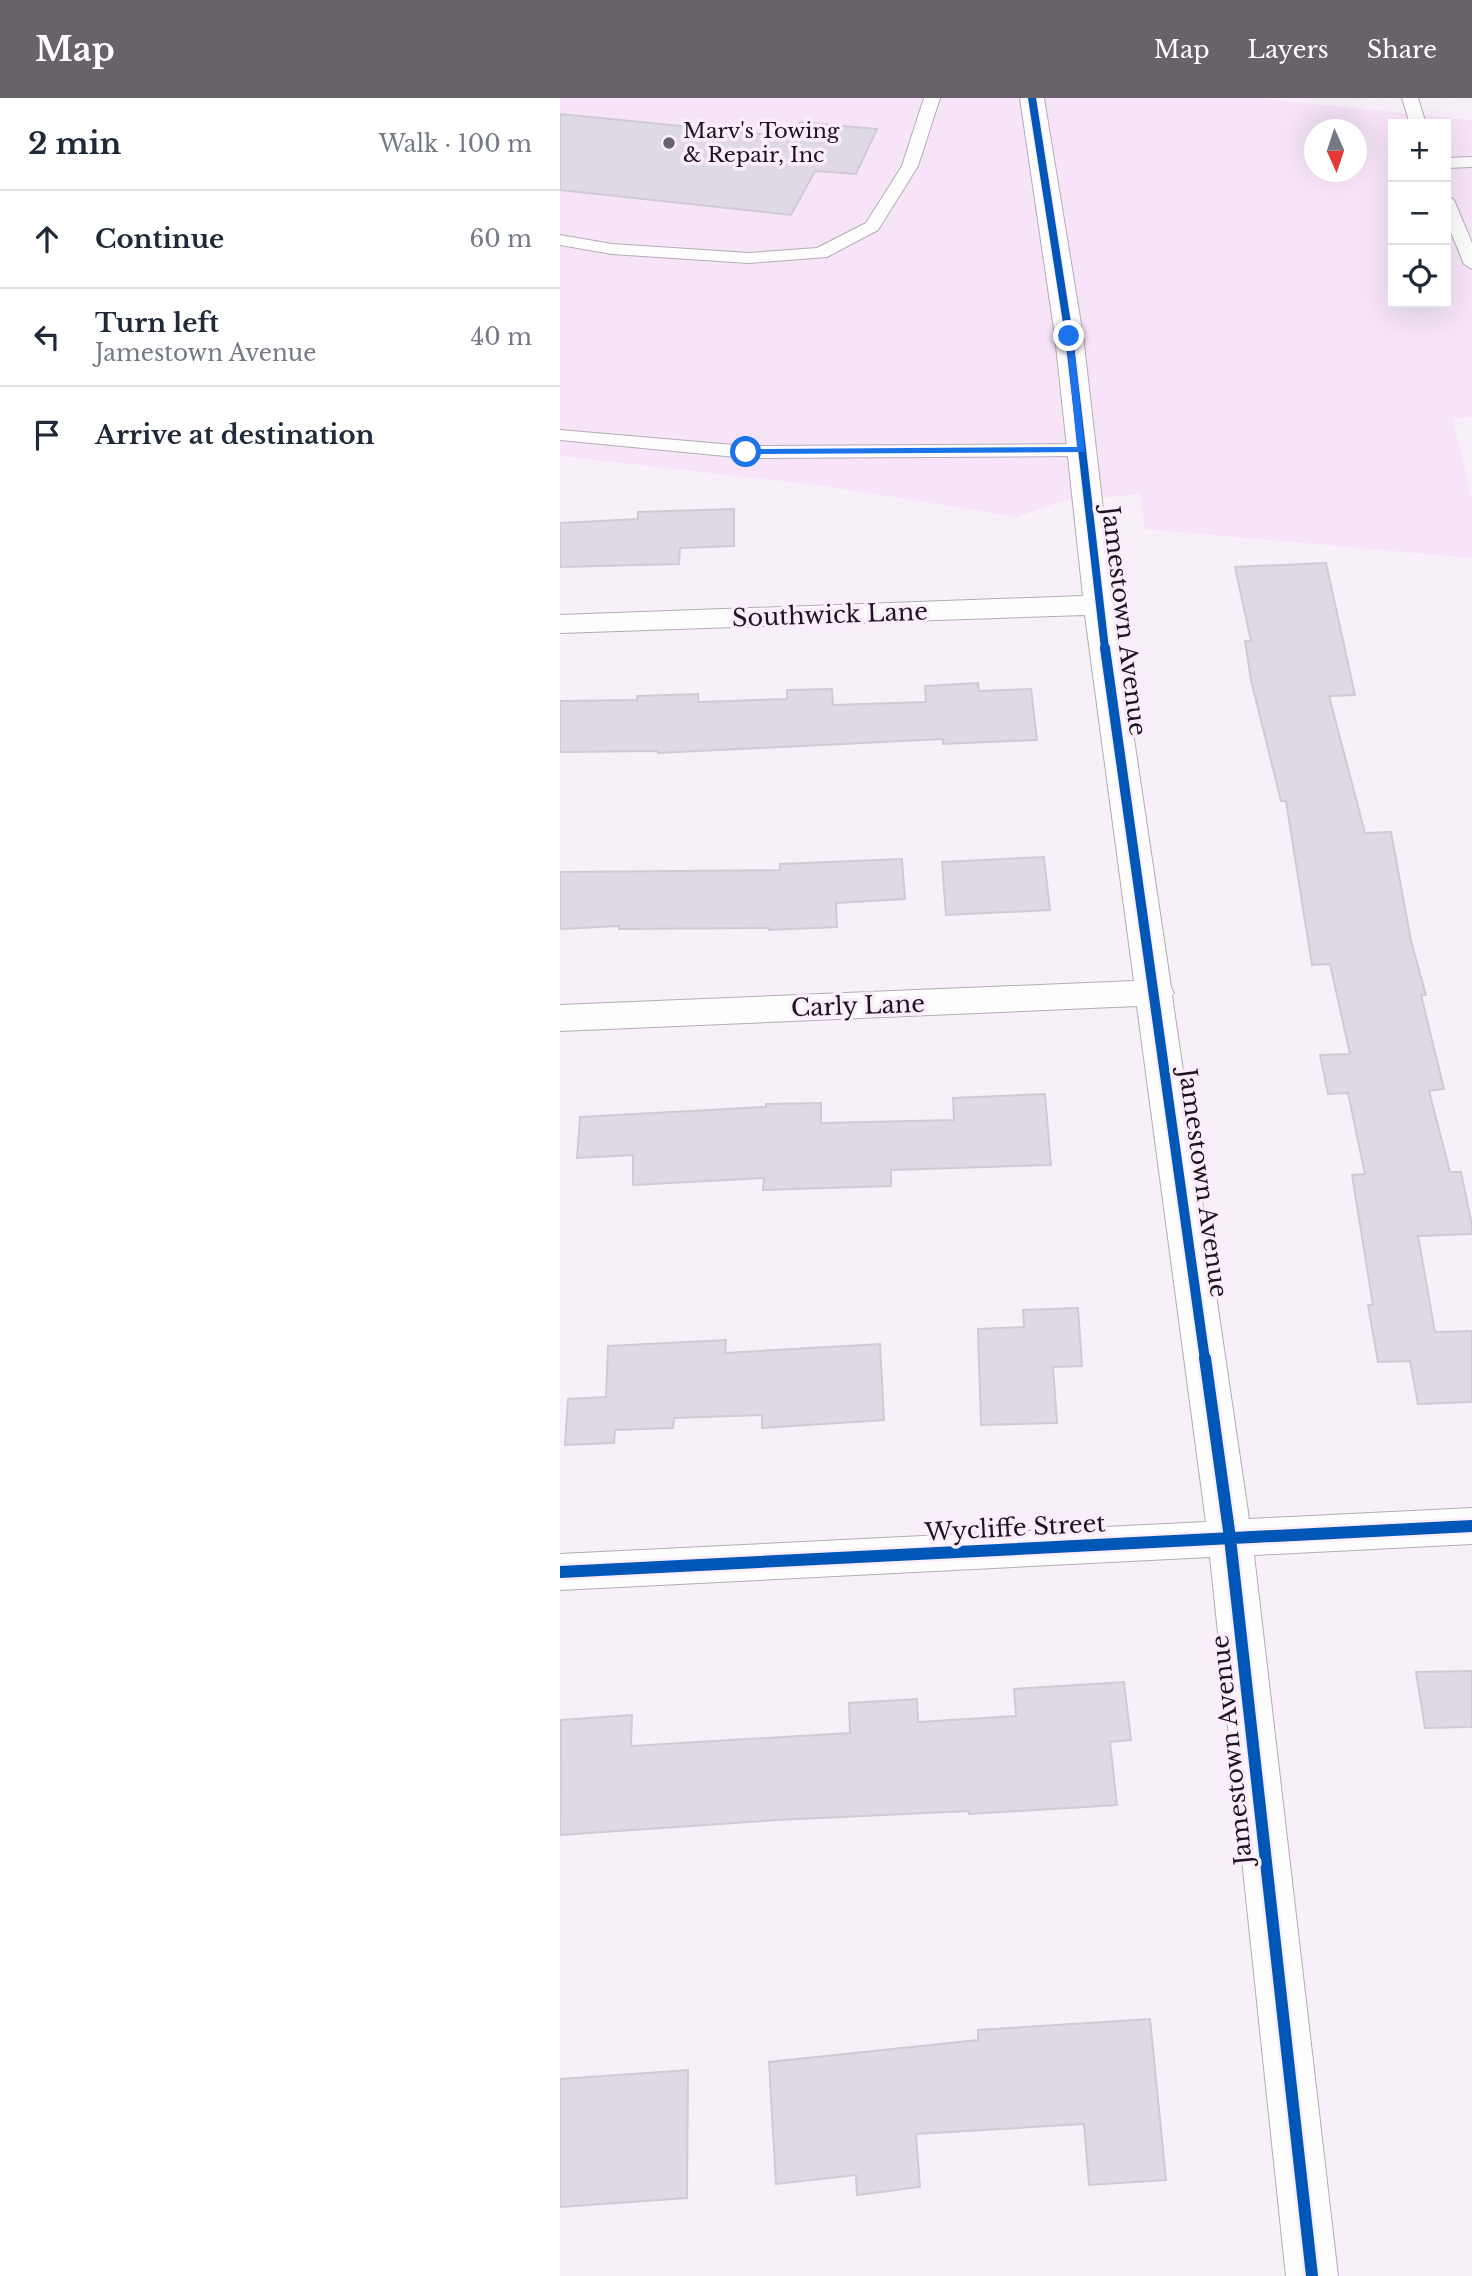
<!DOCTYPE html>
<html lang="en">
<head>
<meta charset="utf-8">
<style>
  body { margin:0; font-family:"Libre Baskerville",serif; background:#f2f2f3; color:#1f2937 }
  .controls { position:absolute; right:21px; top:21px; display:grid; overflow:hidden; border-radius:0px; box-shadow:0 7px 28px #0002 }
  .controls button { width:63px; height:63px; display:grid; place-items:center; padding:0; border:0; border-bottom:2px solid #e0e1e3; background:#fff; color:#1f2937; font:35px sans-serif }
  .compass { position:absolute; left:744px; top:21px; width:63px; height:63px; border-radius:50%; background:#fff; box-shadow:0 7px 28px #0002; rotate:177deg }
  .stop { position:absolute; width:21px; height:21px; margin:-16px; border:5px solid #1a73e8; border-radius:50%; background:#fff }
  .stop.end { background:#1a73e8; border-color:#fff; box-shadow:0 2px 7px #0008 }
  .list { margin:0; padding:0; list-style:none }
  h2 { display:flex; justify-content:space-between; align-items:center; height:91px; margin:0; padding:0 28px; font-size:30px }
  h2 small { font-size:23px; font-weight:400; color:#747a83 }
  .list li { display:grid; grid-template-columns:46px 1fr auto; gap:21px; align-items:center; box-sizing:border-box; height:98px; padding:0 28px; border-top:2px solid #e0e1e3 }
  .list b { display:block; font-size:26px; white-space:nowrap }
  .list p { margin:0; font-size:23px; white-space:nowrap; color:#747a83 }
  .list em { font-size:23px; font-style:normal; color:#747a83 }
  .icon { flex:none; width:38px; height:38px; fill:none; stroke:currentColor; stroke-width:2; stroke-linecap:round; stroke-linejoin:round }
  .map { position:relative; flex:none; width:912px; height:2178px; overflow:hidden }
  header { display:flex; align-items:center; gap:42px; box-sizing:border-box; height:98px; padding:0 35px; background:#6a626a; color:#fff }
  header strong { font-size:33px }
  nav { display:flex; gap:38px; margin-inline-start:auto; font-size:24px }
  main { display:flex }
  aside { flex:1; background:#fff }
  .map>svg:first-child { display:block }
  .built { fill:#f7e4f9; fill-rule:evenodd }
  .building { fill:#ded9e5; stroke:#cfcbd4; stroke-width:2 }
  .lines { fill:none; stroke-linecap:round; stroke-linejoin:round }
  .lane-casing { stroke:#b3acb4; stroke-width:2 }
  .street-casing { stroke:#b3acb4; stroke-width:2 }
  .lane { fill:#fefdfe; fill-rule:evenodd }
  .street { fill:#fefdfe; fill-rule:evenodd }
  .cycleway-far2-casing { stroke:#fbedfc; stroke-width:11 }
  .cycleway-far1-casing { stroke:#fbedfc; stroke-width:14 }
  .cycleway-casing { stroke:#fbedfc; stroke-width:17 }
  .cycleway-far2 { stroke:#0057b8; stroke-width:8 }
  .cycleway-far1 { stroke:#0057b8; stroke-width:10 }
  .cycleway { stroke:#0057b8; stroke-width:12 }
  .route { fill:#1a73e8 }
  .poi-dot { fill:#6a626a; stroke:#fbedfc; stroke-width:2.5 }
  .labels { text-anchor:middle; stroke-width:7; stroke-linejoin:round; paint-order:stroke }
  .far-poi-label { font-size:21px; fill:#1d151e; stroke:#fbedfc; text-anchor:start }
  .street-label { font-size:24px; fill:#1d151e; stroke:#fbedfc }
</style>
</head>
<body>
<header>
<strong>Map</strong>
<nav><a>Map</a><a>Layers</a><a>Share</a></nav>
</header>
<main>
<aside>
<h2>2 min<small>Walk · 100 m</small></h2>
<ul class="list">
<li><svg class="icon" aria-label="ahead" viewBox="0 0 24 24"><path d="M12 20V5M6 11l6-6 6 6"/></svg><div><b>Continue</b></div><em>60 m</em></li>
<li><svg class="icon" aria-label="left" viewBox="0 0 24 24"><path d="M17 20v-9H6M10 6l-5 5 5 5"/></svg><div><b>Turn left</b><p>Jamestown Avenue</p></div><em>40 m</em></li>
<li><svg class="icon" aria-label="arrive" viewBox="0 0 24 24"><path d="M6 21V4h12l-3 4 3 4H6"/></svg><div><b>Arrive at destination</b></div></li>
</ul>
</aside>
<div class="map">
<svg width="912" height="2178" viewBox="0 0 912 2178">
  <rect width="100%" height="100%" fill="#f8f0f8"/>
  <!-- built -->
  <path class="built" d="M0 0H696L912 22V319L893 320 912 402V460L585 431 580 396 503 403 457 419 266 388 0 358ZM833 26H886V205H833ZM754 32H796V74H754Z"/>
  <!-- building -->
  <path class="building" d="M0 16 231 39 240 24 317 31 296 76 255 73 231 117 0 92Z
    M174 411V448L120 450 119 466 0 469V425L78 421V414Z
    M766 465 795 597 769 598 805 735 831 734 851 843 866 897H861L884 991 869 993 890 1074H901L912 1127V1136L858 1138 875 1234 912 1233V1304L858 1306 850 1263 818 1264 808 1207H813L792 1077 805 1076 788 995 768 996 760 957 790 956 770 866 752 867 726 703H721L691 582 685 543H691L675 469Z
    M418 585 419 593 471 591 477 642 383 646V641L98 655V653L0 654V603L77 602V598L138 596V604L227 601V592L272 591 273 607 366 604 365 588Z
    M484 759 490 812 386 817 382 764Z
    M342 761 345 801 276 805 277 829 209 832V830L59 831V828L0 831V774L220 772V766Z
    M485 996 491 1067 331 1072V1088L203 1092 204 1080 73 1087V1057L17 1060 20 1019 206 1009V1006L261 1005V1025L394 1022 393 1000Z
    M518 1210 522 1268 493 1269 497 1325 421 1327 418 1231 464 1229 463 1212Z
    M166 1242 165 1255 320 1246 324 1322 202 1330V1317L114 1320 113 1330 55 1332 54 1345 5 1347 8 1301 46 1299 48 1248Z
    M912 1573V1629L865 1630 856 1574Z
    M564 1584 571 1642 550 1644 557 1707 409 1716V1713L218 1722 0 1737 1 1622 72 1617 71 1648 290 1635 289 1605 357 1601 358 1624 456 1618 454 1591Z
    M590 1921 606 2082 529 2087 524 2026 356 2036 360 2089 297 2097 296 2077 216 2086 209 1964 418 1942V1932Z
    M128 1972 127 2100 0 2109V1981Z"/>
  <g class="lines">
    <defs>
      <path id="lane" d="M364 0H380L358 68 318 132 267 159 189 165 52 156 0 147V137L52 146 189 155 257 150 306 125 342 68Z
        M842 0H858L866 26H850Z
        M912 59V69L886 70V60Z
        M886 97 894 102 912 145V171L904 166 886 122Z
        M0 332 186 348 522 346 531 352 522 358 186 360 0 342Z"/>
      <path id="street" d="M460 0H484L523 238 554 507 611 889 614 895 612 898 689 1421 912 1410V1446L694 1457 778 2178H726L650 1459 0 1492V1456L646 1424 577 908 0 933V907L574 883 525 517 0 535V517L523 498 495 238Z"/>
    </defs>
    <!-- lane casing -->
    <use href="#lane" class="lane-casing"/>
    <!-- street casing -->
    <use href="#street" class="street-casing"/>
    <!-- lane -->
    <use href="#lane" class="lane"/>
    <!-- street -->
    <use href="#street" class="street"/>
    <defs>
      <path id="cycleway-far2" d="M472 0 509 238 545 551"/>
      <path id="cycleway-far1" d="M545 550 645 1262"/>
      <path id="cycleway" d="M645 1260 670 1440 752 2178
        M0 1474 912 1428"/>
    </defs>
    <!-- cycleway-far2 casing -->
    <use href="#cycleway-far2" class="cycleway-far2-casing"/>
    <!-- cycleway-far1 casing -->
    <use href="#cycleway-far1" class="cycleway-far1-casing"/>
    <!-- cycleway casing -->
    <use href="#cycleway" class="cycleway-casing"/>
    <!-- cycleway-far2 -->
    <use href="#cycleway-far2" class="cycleway-far2"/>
    <!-- cycleway-far1 -->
    <use href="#cycleway-far1" class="cycleway-far1"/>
    <!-- cycleway -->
    <use href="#cycleway" class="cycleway"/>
  </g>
  <!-- route -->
  <path class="route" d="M506 236 513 238 525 354 186 356 182 354 186 351 517 349Z"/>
  <!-- markers -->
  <circle class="poi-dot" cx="109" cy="45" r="7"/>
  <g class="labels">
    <!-- far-poi labels -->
    <g class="far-poi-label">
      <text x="123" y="40">Marv's Towing<tspan x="123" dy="24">&amp; Repair, Inc</tspan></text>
    </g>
    <!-- street labels -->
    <g class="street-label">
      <text transform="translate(270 517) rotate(-2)" y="8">Southwick Lane</text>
      <text transform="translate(564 523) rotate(83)" y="8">Jamestown Avenue</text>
      <text transform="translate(298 908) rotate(-2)" y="8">Carly Lane</text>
      <text transform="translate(643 1085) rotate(82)" y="8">Jamestown Avenue</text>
      <text transform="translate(455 1430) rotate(-3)" y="8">Wycliffe Street</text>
      <text transform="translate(672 1652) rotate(-96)" y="8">Jamestown Avenue</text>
    </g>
  </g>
</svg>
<div class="controls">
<button>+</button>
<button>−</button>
<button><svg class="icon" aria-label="locate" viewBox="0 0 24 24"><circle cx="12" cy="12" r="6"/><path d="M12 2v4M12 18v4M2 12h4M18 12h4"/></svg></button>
</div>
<svg class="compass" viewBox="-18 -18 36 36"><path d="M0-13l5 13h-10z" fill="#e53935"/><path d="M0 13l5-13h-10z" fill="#747a83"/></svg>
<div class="stop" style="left:186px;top:354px"></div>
<div class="stop end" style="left:509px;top:238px"></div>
</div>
</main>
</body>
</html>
